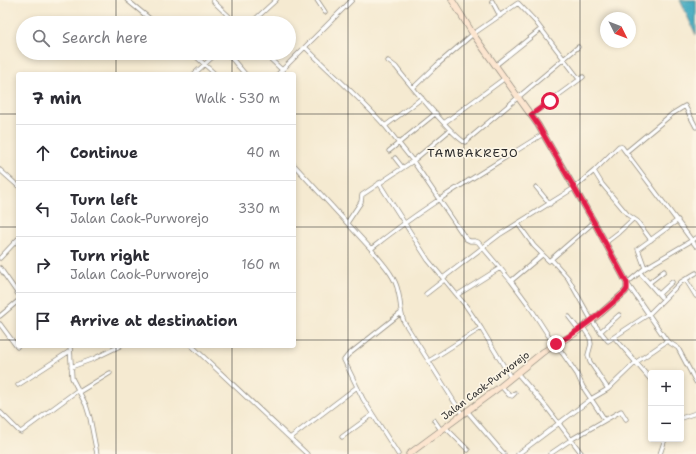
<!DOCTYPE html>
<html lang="en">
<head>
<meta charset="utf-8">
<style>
  body { margin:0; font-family:"Shantell Sans",sans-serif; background:#f2f2f3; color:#2b2b33 }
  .controls { position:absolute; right:12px; bottom:12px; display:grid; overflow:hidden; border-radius:4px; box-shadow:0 2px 6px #0003 }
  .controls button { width:36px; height:36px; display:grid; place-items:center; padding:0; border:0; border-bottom:1px solid #e1e1e2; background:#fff; color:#2b2b33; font:20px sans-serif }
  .compass { position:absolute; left:600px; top:12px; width:36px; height:36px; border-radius:50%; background:#fff; box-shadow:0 2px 6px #0003; rotate:132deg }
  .stop { position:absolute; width:12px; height:12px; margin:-9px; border:3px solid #e11d48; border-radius:50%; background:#fff }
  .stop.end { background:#e11d48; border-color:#fff; box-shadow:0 1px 4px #0008 }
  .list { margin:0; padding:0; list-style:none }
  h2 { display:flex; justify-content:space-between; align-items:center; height:52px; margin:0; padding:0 16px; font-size:17px }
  h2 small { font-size:13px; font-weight:400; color:#7c7c81 }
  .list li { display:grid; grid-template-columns:26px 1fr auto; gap:12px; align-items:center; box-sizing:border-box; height:56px; padding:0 16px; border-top:1px solid #e1e1e2 }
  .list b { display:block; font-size:15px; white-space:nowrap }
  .list p { margin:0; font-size:13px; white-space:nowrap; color:#7c7c81 }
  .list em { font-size:13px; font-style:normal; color:#7c7c81 }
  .icon { flex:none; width:22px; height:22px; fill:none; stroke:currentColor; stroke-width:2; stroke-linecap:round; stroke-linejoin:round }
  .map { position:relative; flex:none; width:696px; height:454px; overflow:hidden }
  .search { position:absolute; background:#fff; box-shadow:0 2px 6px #0003; left:16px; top:16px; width:280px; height:44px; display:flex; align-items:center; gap:10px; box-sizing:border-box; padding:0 14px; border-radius:22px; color:#7c7c81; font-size:15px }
  .panel { position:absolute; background:#fff; box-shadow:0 2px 6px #0003; left:16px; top:72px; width:280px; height:276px; border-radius:4px }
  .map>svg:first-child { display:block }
  .water { fill:#3fa8bf; stroke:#356a75 }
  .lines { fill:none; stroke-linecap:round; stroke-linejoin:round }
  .street-casing { stroke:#908a7e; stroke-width:5 }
  .secondary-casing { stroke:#908a7e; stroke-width:7 }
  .street { stroke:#fff; stroke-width:3.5 }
  .secondary { stroke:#fce5cf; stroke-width:5.5 }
  .route { stroke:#e11d48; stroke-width:5 }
  .grid { fill:none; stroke:#2b2b2b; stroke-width:1; stroke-opacity:0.55 }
  .labels { text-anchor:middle; stroke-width:3.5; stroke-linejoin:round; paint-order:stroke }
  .street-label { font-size:10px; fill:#2b2b2b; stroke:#fcf5e5 }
  .quarter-label { font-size:12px; letter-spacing:1px; fill:#2b2b2b; stroke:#fcf5e5 }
</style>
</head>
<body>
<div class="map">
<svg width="696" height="454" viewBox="0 0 696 454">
  <rect width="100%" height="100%" fill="#fcf5e5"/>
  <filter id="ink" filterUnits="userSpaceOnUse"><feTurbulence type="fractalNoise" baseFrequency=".025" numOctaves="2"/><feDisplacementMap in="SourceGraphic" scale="8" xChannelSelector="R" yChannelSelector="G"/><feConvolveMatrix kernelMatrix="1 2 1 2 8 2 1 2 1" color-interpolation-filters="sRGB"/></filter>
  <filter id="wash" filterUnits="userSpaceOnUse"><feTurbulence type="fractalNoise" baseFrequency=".012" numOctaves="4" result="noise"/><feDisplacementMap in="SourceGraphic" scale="16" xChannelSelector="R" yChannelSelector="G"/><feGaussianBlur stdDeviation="0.9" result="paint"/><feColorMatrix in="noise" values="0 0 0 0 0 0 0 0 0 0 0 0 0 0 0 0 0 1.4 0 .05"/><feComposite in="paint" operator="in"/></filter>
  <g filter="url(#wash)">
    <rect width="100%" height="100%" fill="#f5ead1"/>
    <!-- water -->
    <path class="water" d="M680 0H696V35Z"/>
  </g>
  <g filter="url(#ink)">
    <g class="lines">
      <defs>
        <path id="street" d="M127 0 155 23
          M213 0 214 2 236 23
          M317 0 325 12
          M492 1 500 16
          M251 23 276 0
          M305 47C332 74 360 98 385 126
          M192 53 215 74
          M227 53 245 74
          M264 53 282 70
          M388 61 396 67C405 79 456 140 465 142L578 47
          M496 65 541 29
          M194 74 217 53
          M278 74 352 0
          M413 88 437 65 473 34 518 3 535 21 579 79
          M422 98 385 126 413 161 466 239 470 241H475L478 242 511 281 528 304 548 335 556 344 577 374 583 387 605 420
          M531 115 583 77
          M444 123 505 78
          M389 151 436 113
          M626 152 672 114 685 106 696 127
          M395 158 402 167
          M294 165 371 249C425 205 485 171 543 134
          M0 170 18 186
          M594 171 602 184 628 215 637 221 651 240
          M379 183 428 260 466 306 481 328
          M536 187 550 204
          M347 223 361 202 362 195 413 161 450 130
          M518 224 534 246 549 261 594 222
          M696 238 645 268 627 283 667 341 678 348 696 382
          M605 243 618 233 633 219
          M371 249C381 262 395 275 398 291 401 302 400 312 404 322L462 414
          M0 258 18 239
          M551 259 568 278 592 321 608 341 614 337
          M0 268 18 294
          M645 268 638 249 678 220
          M640 273 649 283
          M443 278 499 235 574 188 594 171 619 146 622 147 696 246
          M686 280 696 296
          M511 281 542 255
          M426 294 444 280
          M659 294 672 282
          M457 295 500 268
          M661 297 649 283 664 271
          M0 316 18 301
          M569 317 579 330
          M0 324 17 347
          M583 327 590 338 591 344 588 355 590 362 608 389
          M600 332 619 315
          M70 346 72 378 86 405 90 418 97 454
          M192 346 307 454
          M429 361 481 328 511 378
          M71 367 93 359 120 346
          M517 373 548 409 582 454
          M651 380 614 337 649 314 681 282 696 273
          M18 385 70 351
          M501 386 509 395 512 396 515 393
          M79 392 110 373
          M363 399 344 360 348 355 401 313
          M363 399 398 454
          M467 411 504 454
          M0 412 19 431 21 432 78 390
          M681 418 696 413
          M434 420 441 430
          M445 427 468 450
          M342 437 372 415
          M290 438 357 387
          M518 454 591 399 608 389 635 363 667 341
          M550 454 572 439 621 411 626 419
          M660 454 665 439"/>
        <path id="secondary" d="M409 454 501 386 543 352 574 334 600 314 625 292 627 289V283L594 222 538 125 473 34 452 0"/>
      </defs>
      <!-- street casing -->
      <use href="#street" class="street-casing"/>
      <!-- secondary casing -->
      <use href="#secondary" class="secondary-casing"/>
      <!-- street -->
      <use href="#street" class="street"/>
      <!-- secondary -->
      <use href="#secondary" class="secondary"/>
    </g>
  </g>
  <g class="lines" filter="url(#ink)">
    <!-- route -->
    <path class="route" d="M550 101 531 115 538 125 594 222 627 283V289L625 292C603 312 581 330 556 344"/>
  </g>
  <!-- grid -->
  <path class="grid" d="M116 0V23M232 0V23M348 0V454M464 0V454M580 0V454M116 53V74M232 53V74M0 114H18M294 114H696M0 227H18M294 227H696M0 340H18M294 340H696M116 346V454M232 346V454"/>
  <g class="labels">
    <!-- street labels -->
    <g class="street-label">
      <text transform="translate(485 385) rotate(-37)" y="4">Jalan Caok-Purworejo</text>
    </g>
    <!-- quarter labels -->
    <g class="quarter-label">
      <text x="473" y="157">TAMBAKREJO</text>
    </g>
  </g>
</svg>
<div class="controls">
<button>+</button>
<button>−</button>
</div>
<svg class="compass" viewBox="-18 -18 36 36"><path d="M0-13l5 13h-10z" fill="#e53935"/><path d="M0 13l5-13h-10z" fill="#7c7c81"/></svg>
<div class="stop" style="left:550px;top:101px"></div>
<div class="stop end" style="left:556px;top:344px"></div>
<div class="search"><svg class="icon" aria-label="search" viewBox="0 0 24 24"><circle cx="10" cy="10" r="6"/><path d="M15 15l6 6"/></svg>Search here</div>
<section class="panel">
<h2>7 min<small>Walk · 530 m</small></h2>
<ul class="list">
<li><svg class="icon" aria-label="ahead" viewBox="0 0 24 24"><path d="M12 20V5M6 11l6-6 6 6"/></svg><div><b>Continue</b></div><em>40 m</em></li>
<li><svg class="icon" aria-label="left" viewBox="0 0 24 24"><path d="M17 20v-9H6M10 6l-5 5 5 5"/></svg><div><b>Turn left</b><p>Jalan Caok-Purworejo</p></div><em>330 m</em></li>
<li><svg class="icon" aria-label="right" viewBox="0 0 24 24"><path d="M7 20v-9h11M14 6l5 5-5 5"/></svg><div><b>Turn right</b><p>Jalan Caok-Purworejo</p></div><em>160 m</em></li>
<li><svg class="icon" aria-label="arrive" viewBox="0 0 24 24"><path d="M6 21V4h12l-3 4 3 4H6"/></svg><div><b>Arrive at destination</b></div></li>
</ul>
</section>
</div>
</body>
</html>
